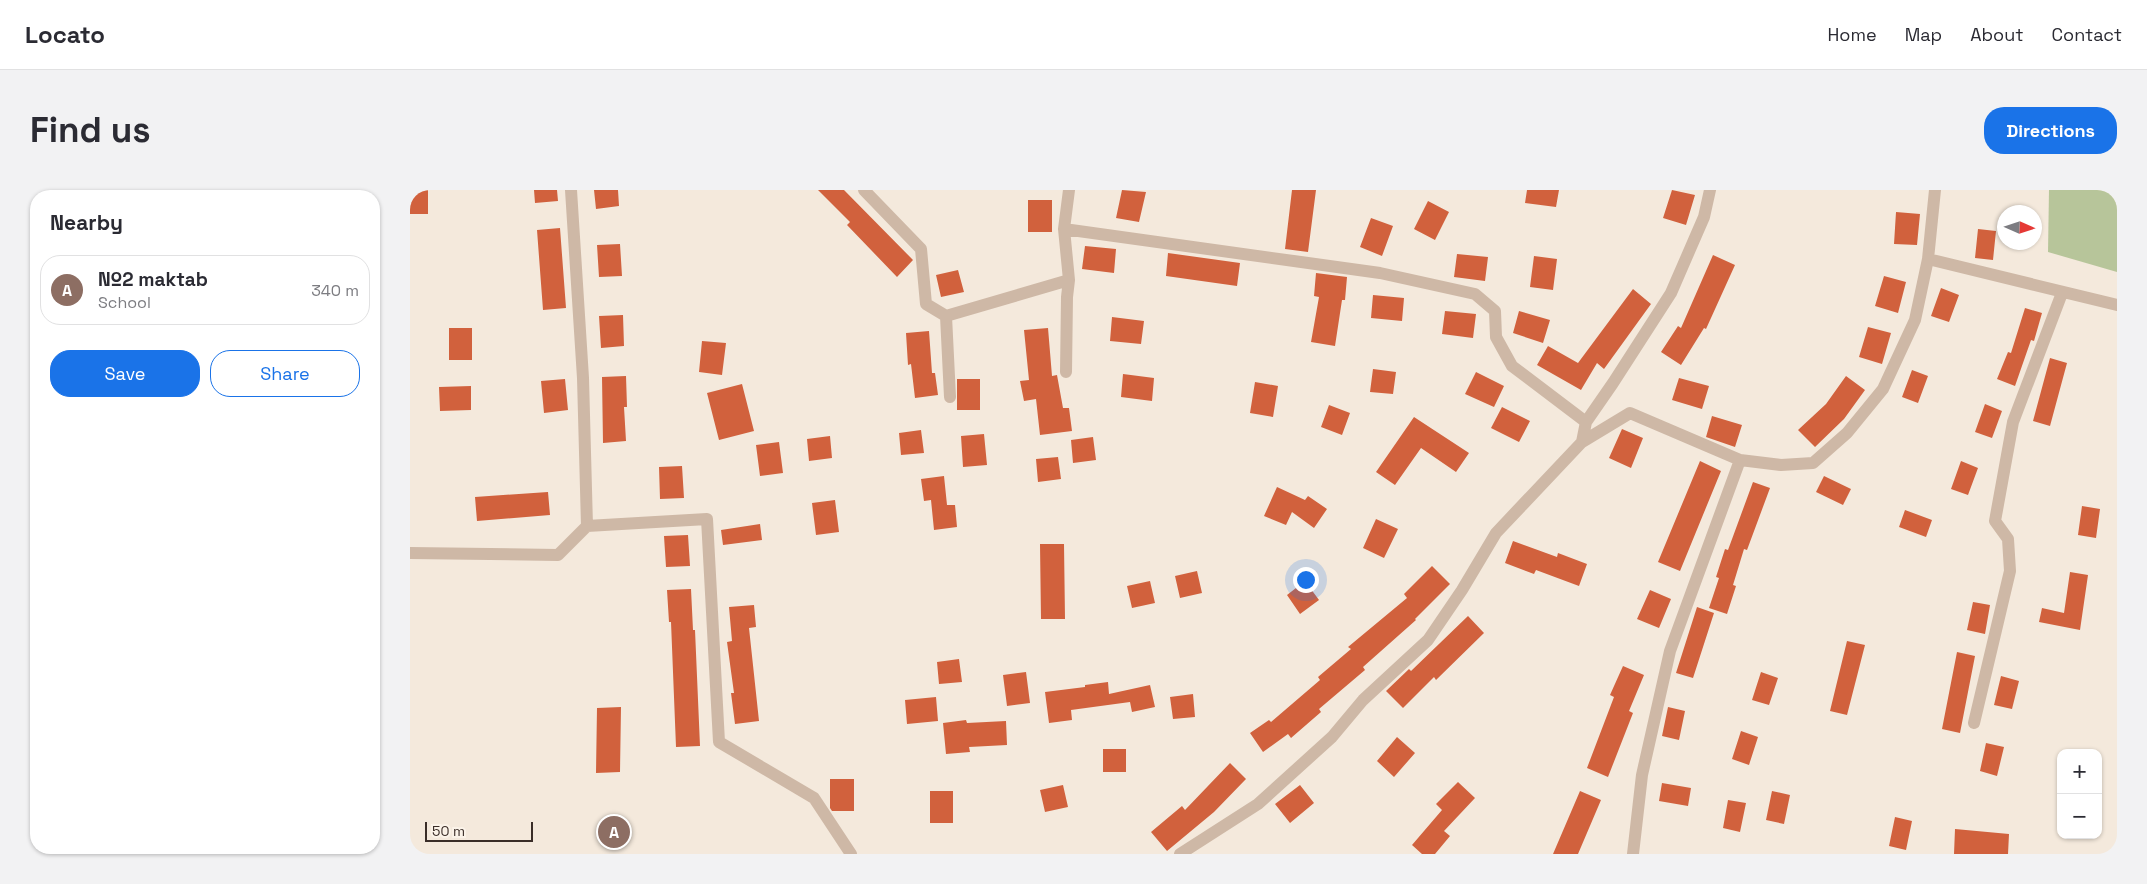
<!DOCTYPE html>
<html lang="en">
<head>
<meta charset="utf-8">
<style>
  body { margin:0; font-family:"Space Grotesk",sans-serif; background:#f2f2f3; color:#2b2b33 }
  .controls { position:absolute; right:15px; bottom:15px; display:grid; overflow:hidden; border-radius:10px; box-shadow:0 1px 4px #0004 }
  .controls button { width:45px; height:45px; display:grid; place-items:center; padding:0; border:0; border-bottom:1px solid #e1e1e2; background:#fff; color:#2b2b33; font:25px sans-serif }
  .compass { position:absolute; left:1587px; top:15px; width:45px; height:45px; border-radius:50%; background:#fff; box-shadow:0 1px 4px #0004; rotate:93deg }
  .scale { position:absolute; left:15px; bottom:12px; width:108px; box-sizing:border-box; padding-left:5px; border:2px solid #3a2d28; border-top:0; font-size:14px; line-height:18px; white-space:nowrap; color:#3a2d28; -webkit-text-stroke:4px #fbf3e9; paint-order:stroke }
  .you { position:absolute; left:895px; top:389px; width:18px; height:18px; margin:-12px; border:4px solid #fff; border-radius:50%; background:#1a73e8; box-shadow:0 0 0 8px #1a73e833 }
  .badge { display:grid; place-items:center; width:32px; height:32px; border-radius:50%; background:#1a73e8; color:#fff; font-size:16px; font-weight:700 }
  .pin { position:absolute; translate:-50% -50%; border:2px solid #fff; box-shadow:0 1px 5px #0006 }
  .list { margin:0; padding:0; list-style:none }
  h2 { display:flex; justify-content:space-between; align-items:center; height:65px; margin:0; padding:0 20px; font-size:21px }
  h2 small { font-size:16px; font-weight:400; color:#7c7c81 }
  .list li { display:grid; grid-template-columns:32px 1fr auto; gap:15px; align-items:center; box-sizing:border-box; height:70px; margin:0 10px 10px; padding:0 10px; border:1px solid #e1e1e2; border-radius:20px }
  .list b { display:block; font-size:19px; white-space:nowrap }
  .list p { margin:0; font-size:16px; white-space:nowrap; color:#7c7c81 }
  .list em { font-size:16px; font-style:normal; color:#7c7c81 }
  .actions { display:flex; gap:10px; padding:15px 20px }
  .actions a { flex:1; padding:11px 0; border:1px solid #1a73e8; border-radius:20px; text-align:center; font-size:18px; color:#1a73e8 }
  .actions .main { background:#1a73e8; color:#fff }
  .map { position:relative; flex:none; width:1707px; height:664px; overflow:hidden; border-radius:20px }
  header { display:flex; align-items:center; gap:30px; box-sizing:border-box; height:70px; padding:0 25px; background:#fff; border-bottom:1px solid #e1e1e2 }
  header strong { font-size:24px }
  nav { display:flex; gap:28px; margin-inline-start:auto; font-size:18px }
  .intro { display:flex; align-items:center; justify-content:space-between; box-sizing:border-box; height:120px; padding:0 30px }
  h1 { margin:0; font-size:35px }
  .button { padding:12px 22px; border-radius:20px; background:#1a73e8; color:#fff; font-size:18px; font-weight:700 }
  main { display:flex; gap:30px; padding:0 30px }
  aside { flex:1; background:#fff; border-radius:20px; box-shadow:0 1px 4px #0004 }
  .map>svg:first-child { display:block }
  .green { fill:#b7c59a }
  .building { fill:#d1613d }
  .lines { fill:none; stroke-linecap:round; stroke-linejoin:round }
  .minor { stroke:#ceb8a6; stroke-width:12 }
</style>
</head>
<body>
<header>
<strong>Locato</strong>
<nav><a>Home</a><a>Map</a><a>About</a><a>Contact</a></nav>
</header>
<div class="intro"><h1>Find us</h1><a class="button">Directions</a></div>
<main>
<aside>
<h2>Nearby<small></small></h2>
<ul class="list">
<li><span class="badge" style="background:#8d6e63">A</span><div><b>№2 maktab</b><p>School</p></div><em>340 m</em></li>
</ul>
<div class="actions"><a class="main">Save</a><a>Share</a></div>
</aside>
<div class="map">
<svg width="1707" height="664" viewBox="0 0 1707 664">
  <rect width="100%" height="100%" fill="#f4e9dc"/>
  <!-- green -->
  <path class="green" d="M1639 0H1707V82L1638 62Z"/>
  <!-- building -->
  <path class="building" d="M0 0H18V24H0Z
    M124 0H147L148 11 125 13Z
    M184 0H208L209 16 186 19Z
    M408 0H434L503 70 487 87 437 35 440 32Z
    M712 0 736 2 729 32 706 28Z
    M882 0H906L898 62 875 59Z
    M1117 0H1149L1146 17 1115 13Z
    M1262 0 1285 5 1276 35 1253 28Z
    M618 10H642V42H618Z
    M1018 11 1039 22 1025 50 1004 39Z
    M1486 22 1510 24 1507 55 1484 54Z
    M961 28 983 36 972 66 950 57Z
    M150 38 156 118 133 120 127 40Z
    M1568 39 1586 41 1583 70 1565 68Z
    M210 54 212 86 189 87 187 55Z
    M675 56 706 59 704 83 672 79Z
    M758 63 830 73 827 96 756 86Z
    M1047 64 1078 67 1075 91 1044 87Z
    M1303 65 1325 75 1296 139 1294 138 1271 175 1251 162 1268 136 1271 138Z
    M1124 66 1147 69 1143 100 1120 97Z
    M548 80 554 102 531 107 526 85Z
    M906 83 937 87 935 110H932L925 156 901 152 909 107 904 106Z
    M1474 86 1496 92 1488 123 1465 116Z
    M1531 98 1549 105 1539 132 1521 126Z
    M1223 99 1241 114 1194 179 1187 173 1171 200 1127 175 1138 156 1168 173Z
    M963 105 994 108 992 131 961 128Z
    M1615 118 1632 123 1624 151 1621 150 1605 196 1587 189 1598 162 1601 163Z
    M1035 121 1066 124 1063 148 1032 144Z
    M1109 121 1140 130 1133 153 1103 143Z
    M213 125 214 156 191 158 189 126Z
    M702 127 734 131 731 154 700 151Z
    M1458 137 1481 143 1472 174 1449 167Z
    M39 138H62V170H39Z
    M638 138 642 186 647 185 653 218H659L662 241 630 245 626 209 614 211 610 191 619 190 614 140Z
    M519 141 522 183H525L528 205 505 208 501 174 498 175 496 143Z
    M292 151 316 153 312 185 289 182Z
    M1640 168 1657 173 1640 236 1623 231Z
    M963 179 986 182 983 204 960 202Z
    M1502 180 1518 186 1508 213 1492 207Z
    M1066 182 1094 196 1084 217 1055 204Z
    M713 184 744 188 742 211 711 207Z
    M216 186 217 217H214L216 251 193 253 192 187Z
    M1436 186 1455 200 1434 229 1405 257 1388 240 1416 214Z
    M1269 188 1299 196 1292 219 1262 210Z
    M155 189 158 220 134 223 131 191Z
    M547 189H570V220H547Z
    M845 192 868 196 863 227 840 223Z
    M332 194 344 241 309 250 297 203Z
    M61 196V220L30 221 29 197Z
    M1575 214 1592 221 1582 248 1565 242Z
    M919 215 940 223 932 245 911 237Z
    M1092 217 1120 231 1109 252 1081 238Z
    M1302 226 1332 235 1325 257 1296 247Z
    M1004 227 1059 263 1046 282 1011 258 985 295 966 282Z
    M1212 239 1233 248 1221 278 1199 268Z
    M511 240 514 263 491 265 489 243Z
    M574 244 577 275 553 277 551 246Z
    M420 246 422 268 399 271 397 249Z
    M683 247 686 270 663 273 661 250Z
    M369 252 373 283 350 286 346 255Z
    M648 267 651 289 628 292 626 269Z
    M1290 271 1311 281 1270 381 1248 372Z
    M1551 271 1568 278 1558 305 1541 299Z
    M272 276 274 308 250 309 249 277Z
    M534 286 537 315H545L547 337 524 340 521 310 514 311 511 289Z
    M1414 286 1441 299 1433 315 1406 302Z
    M1343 292 1360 298 1337 360 1334 359 1323 395 1326 396 1317 424 1299 418 1309 388 1306 387 1315 359 1318 360Z
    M867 297 895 310 898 306 917 319 904 338 882 322 876 335 854 326Z
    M138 302 140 325 67 331 65 307Z
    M425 310 429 342 406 345 402 313Z
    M1672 316 1690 319 1686 348 1668 345Z
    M1495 320 1522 330 1516 347 1489 337Z
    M966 329 988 339 974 368 953 358Z
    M350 334 352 350 313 355 311 340Z
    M278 345 280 376 256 377 254 346Z
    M1103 351 1147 367 1148 363 1177 374 1169 396 1126 380 1124 384 1095 373Z
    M630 354H654L655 429H631Z
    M1022 376 1040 394 1005 429 1006 430 953 477 955 480 909 519 911 522 881 548 878 544 853 562 840 543 859 530 861 532 910 490 908 487 941 459 938 457 997 408 994 404Z
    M787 381 792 403 770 408 765 386Z
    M1660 382 1678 385 1670 440 1629 432 1632 418 1654 423Z
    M740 391 745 413 722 418 717 396Z
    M895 391 909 410 890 424 877 405Z
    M281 399 283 440H285L290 556 266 557 261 432H259L257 400Z
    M1240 400 1261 409 1249 438 1227 429Z
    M1563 412 1580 415 1575 444 1557 440Z
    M344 415 346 437 339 438 349 531 325 534 321 503H324L317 452 322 451 319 417Z
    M1287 417 1304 423 1283 488 1266 483Z
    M1058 426 1074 443 1026 490 1024 487 993 518 976 501 999 479 1001 481Z
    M1437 451 1455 455 1437 525 1420 521Z
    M1547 462 1565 466 1550 543 1532 539Z
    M549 469 552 492 529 494 527 472Z
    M1213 476 1234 485 1219 521 1223 523 1198 587 1177 578 1204 507 1200 505Z
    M616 482 620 513 597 516 593 485Z
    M1351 482 1368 488 1359 515 1342 510Z
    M1591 486 1609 491 1602 519 1584 515Z
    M698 492 699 504 740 495 745 517 722 522 720 512 661 520 662 530 639 533 635 502 675 497V495Z
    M783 504 785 527 763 529 760 507Z
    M526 507 528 531 497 534 495 510Z
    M211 517 210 582 186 583 187 518Z
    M1258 517 1275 521 1269 550 1252 546Z
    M556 530 557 533 596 531 597 555 559 557 560 562 536 564 533 533Z
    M1331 541 1348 547 1339 575 1322 569Z
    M987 547 1005 563 984 587 967 571Z
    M1576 553 1594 557 1587 586 1570 581Z
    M693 559H716V582H693Z
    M820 573 836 589 804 622 757 661 741 642 772 616 775 620Z
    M420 589H444V621H422L420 618Z
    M1048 592 1065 608 1034 641 1040 646 1025 664H1012L1002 655 1032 620 1026 614Z
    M1252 593 1281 598 1278 616 1249 611Z
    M653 595 658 617 635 622 630 600Z
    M890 595 904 613 880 633 865 614Z
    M520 601H543V633H520Z
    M1170 601 1191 610 1168 664H1143Z
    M1362 601 1380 605 1374 634 1356 630Z
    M1318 610 1336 613 1330 642 1313 638Z
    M1485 627 1502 631 1496 660 1479 656Z
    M1545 639 1599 644 1598 664H1544Z"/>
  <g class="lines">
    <!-- minor -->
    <path class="minor" d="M161 0 173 188 177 336
      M454 0 511 59 516 114 536 126 540 207
      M654 39 970 83 1065 104 1085 121 1086 147 1102 176 1176 232
      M1518 69 1707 115
      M536 126 659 90
      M656 182 657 107 659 90 654 39 659 0
      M1172 252 1220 223 1330 270 1371 275 1403 273 1437 243 1473 199 1505 130 1518 69 1525 0
      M0 363 148 365 177 336 297 329 309 552 404 608 441 664
      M1564 533 1600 381 1598 349 1585 331 1603 232 1652 103
      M770 664 848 614 922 547 953 510 1018 450 1052 400 1086 343 1172 252 1176 232 1203 193 1261 103 1294 27 1300 0
      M1223 664 1232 585 1260 461 1330 270"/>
  </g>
</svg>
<div class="controls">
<button>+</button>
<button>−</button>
</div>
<svg class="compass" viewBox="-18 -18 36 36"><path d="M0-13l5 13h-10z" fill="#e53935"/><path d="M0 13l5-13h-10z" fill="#7c7c81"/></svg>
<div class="scale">50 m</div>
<div class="you"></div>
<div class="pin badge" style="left:204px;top:642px;background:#8d6e63">A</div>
</div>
</main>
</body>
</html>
